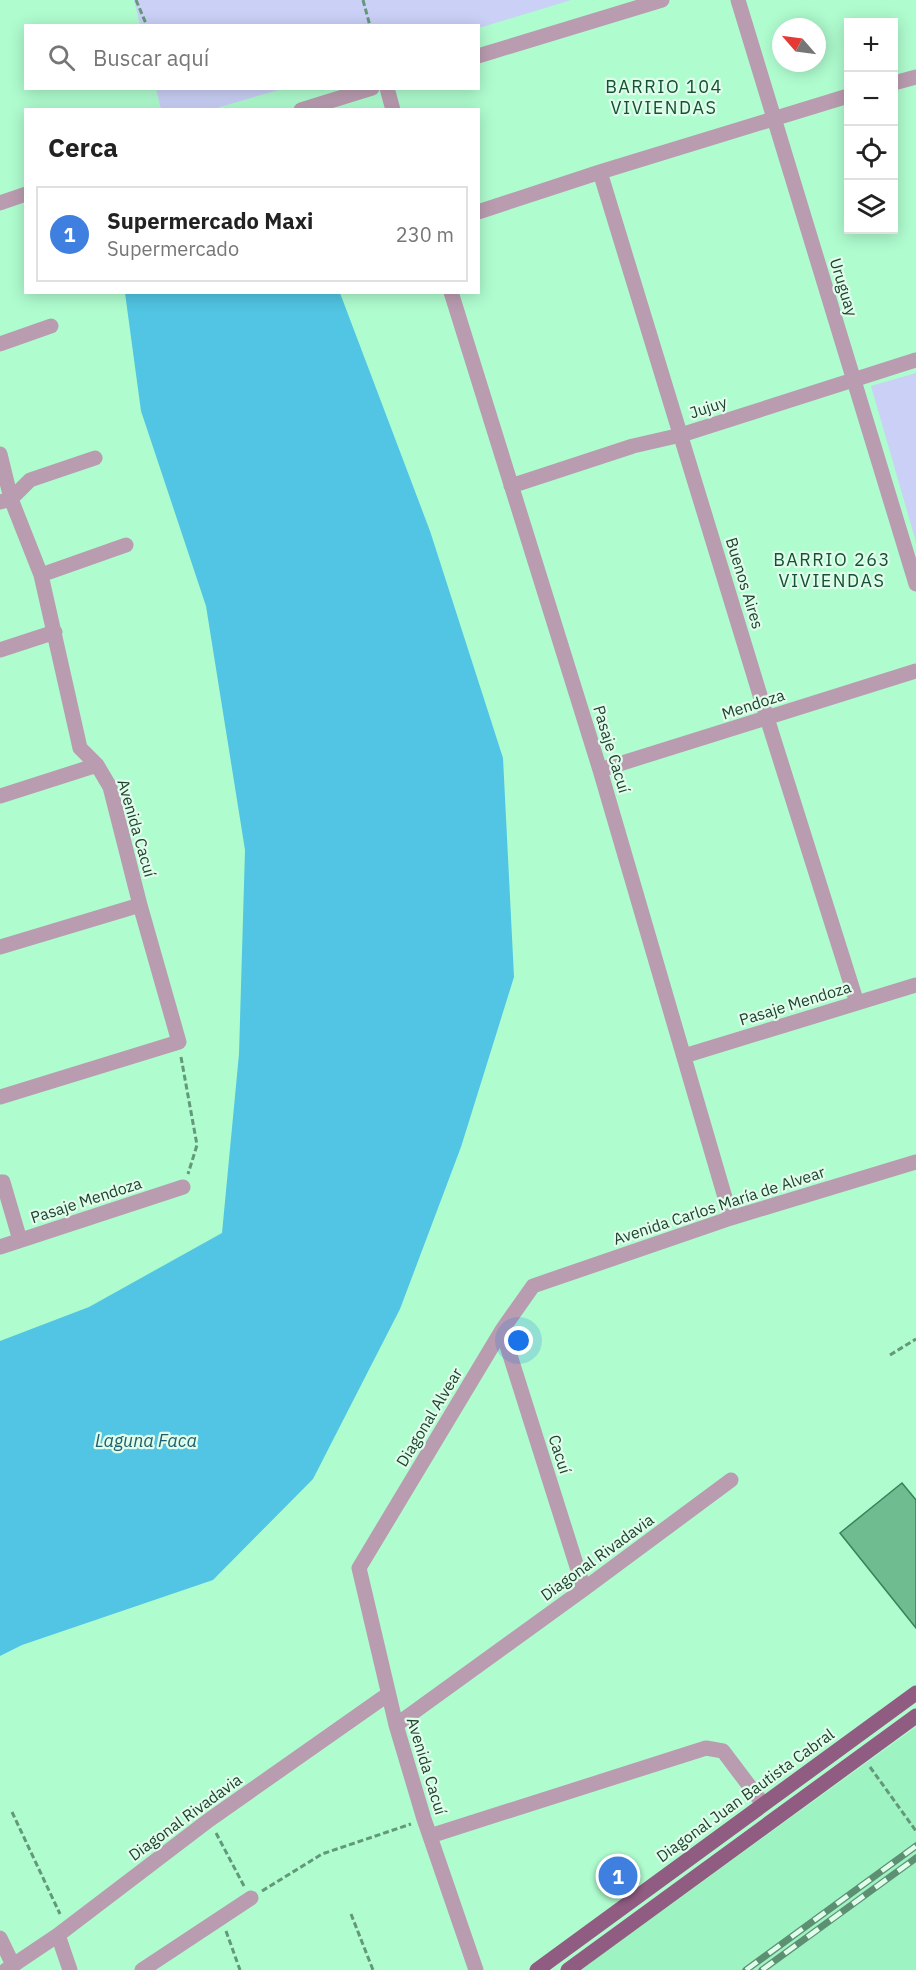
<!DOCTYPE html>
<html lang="es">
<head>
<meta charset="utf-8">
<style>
  body { margin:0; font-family:"IBM Plex Sans",sans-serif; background:#f6f6f6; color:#222 }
  .controls { position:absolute; right:18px; top:18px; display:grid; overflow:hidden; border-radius:0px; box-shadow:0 3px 15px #0003 }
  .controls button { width:54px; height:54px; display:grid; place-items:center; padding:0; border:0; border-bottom:2px solid #e0e0e0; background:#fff; color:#222; font:30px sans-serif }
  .compass { position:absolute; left:772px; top:18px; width:54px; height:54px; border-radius:50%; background:#fff; box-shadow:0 3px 15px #0003; rotate:298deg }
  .you { position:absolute; left:519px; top:1341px; width:21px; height:21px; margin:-15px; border:4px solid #fff; border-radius:50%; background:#1a73e8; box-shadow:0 0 0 9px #1a73e833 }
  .badge { display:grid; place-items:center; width:39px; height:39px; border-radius:50%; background:#d93025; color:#fff; font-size:20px; font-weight:700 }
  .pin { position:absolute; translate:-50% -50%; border:3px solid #fff; box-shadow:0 2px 6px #0006 }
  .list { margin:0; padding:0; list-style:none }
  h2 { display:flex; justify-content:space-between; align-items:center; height:78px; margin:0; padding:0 24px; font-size:26px }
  h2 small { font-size:20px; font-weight:400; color:#767676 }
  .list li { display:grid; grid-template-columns:39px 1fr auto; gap:18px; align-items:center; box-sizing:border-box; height:96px; margin:0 12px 12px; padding:0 12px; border:2px solid #e0e0e0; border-radius:0px }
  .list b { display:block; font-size:22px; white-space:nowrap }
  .list p { margin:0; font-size:20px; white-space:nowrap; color:#767676 }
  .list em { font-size:20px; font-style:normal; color:#767676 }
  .icon { flex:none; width:33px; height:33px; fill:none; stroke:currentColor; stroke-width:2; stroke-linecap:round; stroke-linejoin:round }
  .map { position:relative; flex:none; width:916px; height:1970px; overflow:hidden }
  .search { position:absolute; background:#fff; box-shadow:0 3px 15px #0003; left:24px; top:24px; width:456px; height:66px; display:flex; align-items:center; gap:15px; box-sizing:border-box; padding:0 21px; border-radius:0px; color:#767676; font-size:22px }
  .panel { position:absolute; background:#fff; box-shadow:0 3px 15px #0003; left:24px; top:108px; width:456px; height:186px; border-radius:0px }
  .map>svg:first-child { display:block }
  .built { fill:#9ef3c2 }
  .green { fill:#cad0f6 }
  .water { fill:#51c5e3 }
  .building { fill:#70bc91; stroke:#37845c; stroke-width:1.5 }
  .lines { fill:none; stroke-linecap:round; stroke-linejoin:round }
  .path { stroke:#63987a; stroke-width:3; stroke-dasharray:6 3; stroke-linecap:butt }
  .minor { stroke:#ba9cb0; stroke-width:15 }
  .major { stroke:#905c81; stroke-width:15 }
  .rail-casing { stroke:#5d9073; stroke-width:7 }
  .rail { stroke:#e0fdeb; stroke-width:4.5; stroke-dasharray:14; stroke-linecap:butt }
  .labels { text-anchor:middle; stroke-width:4.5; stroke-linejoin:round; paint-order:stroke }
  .street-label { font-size:16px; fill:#21412f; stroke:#e0fdeb }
  .neighbourhood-label { font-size:18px; letter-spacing:1.5px; fill:#155134; stroke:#e0fdeb }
  .water-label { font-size:18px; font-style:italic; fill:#205f6f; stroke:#e0fdeb }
</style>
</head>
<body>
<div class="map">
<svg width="916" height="1970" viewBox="0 0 916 1970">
  <rect width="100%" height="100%" fill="#affccf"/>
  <!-- built -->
  <path class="built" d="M916 1727V1970H580Z"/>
  <!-- green -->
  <path class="green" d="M134 0H571L479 28 478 26 140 25Z
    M156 89V88L282 89 213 109H161Z
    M916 373V542L871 386Z"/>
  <!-- water -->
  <path class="water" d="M125 293H340L430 531 503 758 514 977 461 1147 400 1309 313 1479 213 1580 22 1645 0 1656V1341L89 1307 222 1233 239 1054 245 850 206 606 141 411Z"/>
  <!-- building -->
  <path class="building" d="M902 1483 916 1500V1628L840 1533Z"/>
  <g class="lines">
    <!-- path -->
    <path class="path" d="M136 0 147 26
      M363 0 370 26
      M181 1057 197 1145 188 1174
      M890 1355 916 1339
      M870 1767 916 1831
      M12 1812 60 1914
      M216 1833 244 1886
      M262 1891 322 1854 411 1824
      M351 1914 373 1970
      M226 1931 240 1970"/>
    <!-- minor -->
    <path class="minor" d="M738 0 916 584
      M478 56 662 0
      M894 83 916 77
      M387 88 393 110
      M301 110 372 88
      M600 172 767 718 857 1003
      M0 203 26 194
      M478 212 600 172 848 96
      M451 292 600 770 731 1218
      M0 344 51 326
      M0 454 11 499 41 575 80 748 97 765 110 787 140 905 179 1042 0 1097
      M511 486 633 446 681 435 916 360
      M0 502 11 499 30 480 95 458
      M41 575 126 545
      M0 650 55 632
      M600 770 916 671
      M0 796 97 765
      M0 947 140 905
      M684 1056 916 985
      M0 1182H3L20 1240
      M0 1247 183 1187
      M502 1330 584 1589
      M396 1725 584 1589 731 1480
      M430 1836 706 1748 723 1751 763 1804
      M58 1935 70 1970
      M0 1938 13 1965
      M6 1970 58 1935 209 1820 387 1695
      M142 1970 251 1898
      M476 1970 424 1819 396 1725 359 1568 502 1330 533 1286 731 1218 916 1162"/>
    <!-- major -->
    <path class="major" d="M537 1970 916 1693
      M568 1970 916 1716"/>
    <defs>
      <path id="rail" d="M746 1970 916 1846
        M762 1970 916 1858"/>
    </defs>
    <!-- rail casing -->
    <use href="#rail" class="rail-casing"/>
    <!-- rail -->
    <use href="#rail" class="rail"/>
  </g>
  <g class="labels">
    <!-- street labels -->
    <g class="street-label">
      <text transform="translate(844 287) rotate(73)" y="6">Uruguay</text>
      <text transform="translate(708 407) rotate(-18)" y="6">Jujuy</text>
      <text transform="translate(745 583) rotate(73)" y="6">Buenos Aires</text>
      <text transform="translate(753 704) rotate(-18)" y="6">Mendoza</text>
      <text transform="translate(612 749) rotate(73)" y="6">Pasaje Cacuí</text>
      <text transform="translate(137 828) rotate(74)" y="6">Avenida Cacuí</text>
      <text transform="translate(795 1003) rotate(-17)" y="6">Pasaje Mendoza</text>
      <text transform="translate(86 1200) rotate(-18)" y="6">Pasaje Mendoza</text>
      <text transform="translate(719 1205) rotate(-18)" y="6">Avenida Carlos María de Alvear</text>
      <text transform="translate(429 1417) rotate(-59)" y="6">Diagonal Alvear</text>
      <text transform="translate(560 1454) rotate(72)" y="6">Cacuí</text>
      <text transform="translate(597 1557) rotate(-36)" y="6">Diagonal Rivadavia</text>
      <text transform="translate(427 1766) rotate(73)" y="6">Avenida Cacuí</text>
      <text transform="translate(745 1795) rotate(-36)" y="6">Diagonal Juan Bautista Cabral</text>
      <text transform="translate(185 1817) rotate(-36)" y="6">Diagonal Rivadavia</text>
    </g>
    <!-- neighbourhood labels -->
    <g class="neighbourhood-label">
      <text x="664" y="93">BARRIO 104<tspan x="664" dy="21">VIVIENDAS</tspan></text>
      <text x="832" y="566">BARRIO 263<tspan x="832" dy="21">VIVIENDAS</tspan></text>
    </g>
    <!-- water labels -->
    <g class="water-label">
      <text x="146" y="1447">Laguna Faca</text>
    </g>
  </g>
</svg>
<div class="controls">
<button>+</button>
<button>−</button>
<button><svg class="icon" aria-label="locate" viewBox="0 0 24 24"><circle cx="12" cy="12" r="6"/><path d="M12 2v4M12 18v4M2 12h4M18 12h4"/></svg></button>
<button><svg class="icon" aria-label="layers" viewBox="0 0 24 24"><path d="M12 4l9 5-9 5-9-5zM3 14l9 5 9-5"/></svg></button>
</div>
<svg class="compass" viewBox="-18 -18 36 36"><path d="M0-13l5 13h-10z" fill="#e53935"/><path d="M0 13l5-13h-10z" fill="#767676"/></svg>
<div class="you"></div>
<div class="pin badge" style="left:618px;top:1876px;background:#3f7fe0">1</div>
<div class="search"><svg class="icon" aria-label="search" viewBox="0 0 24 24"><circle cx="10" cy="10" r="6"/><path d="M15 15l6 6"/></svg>Buscar aquí</div>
<section class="panel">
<h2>Cerca<small></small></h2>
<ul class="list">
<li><span class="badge" style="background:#3f7fe0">1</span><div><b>Supermercado Maxi</b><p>Supermercado</p></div><em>230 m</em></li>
</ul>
</section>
</div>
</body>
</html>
